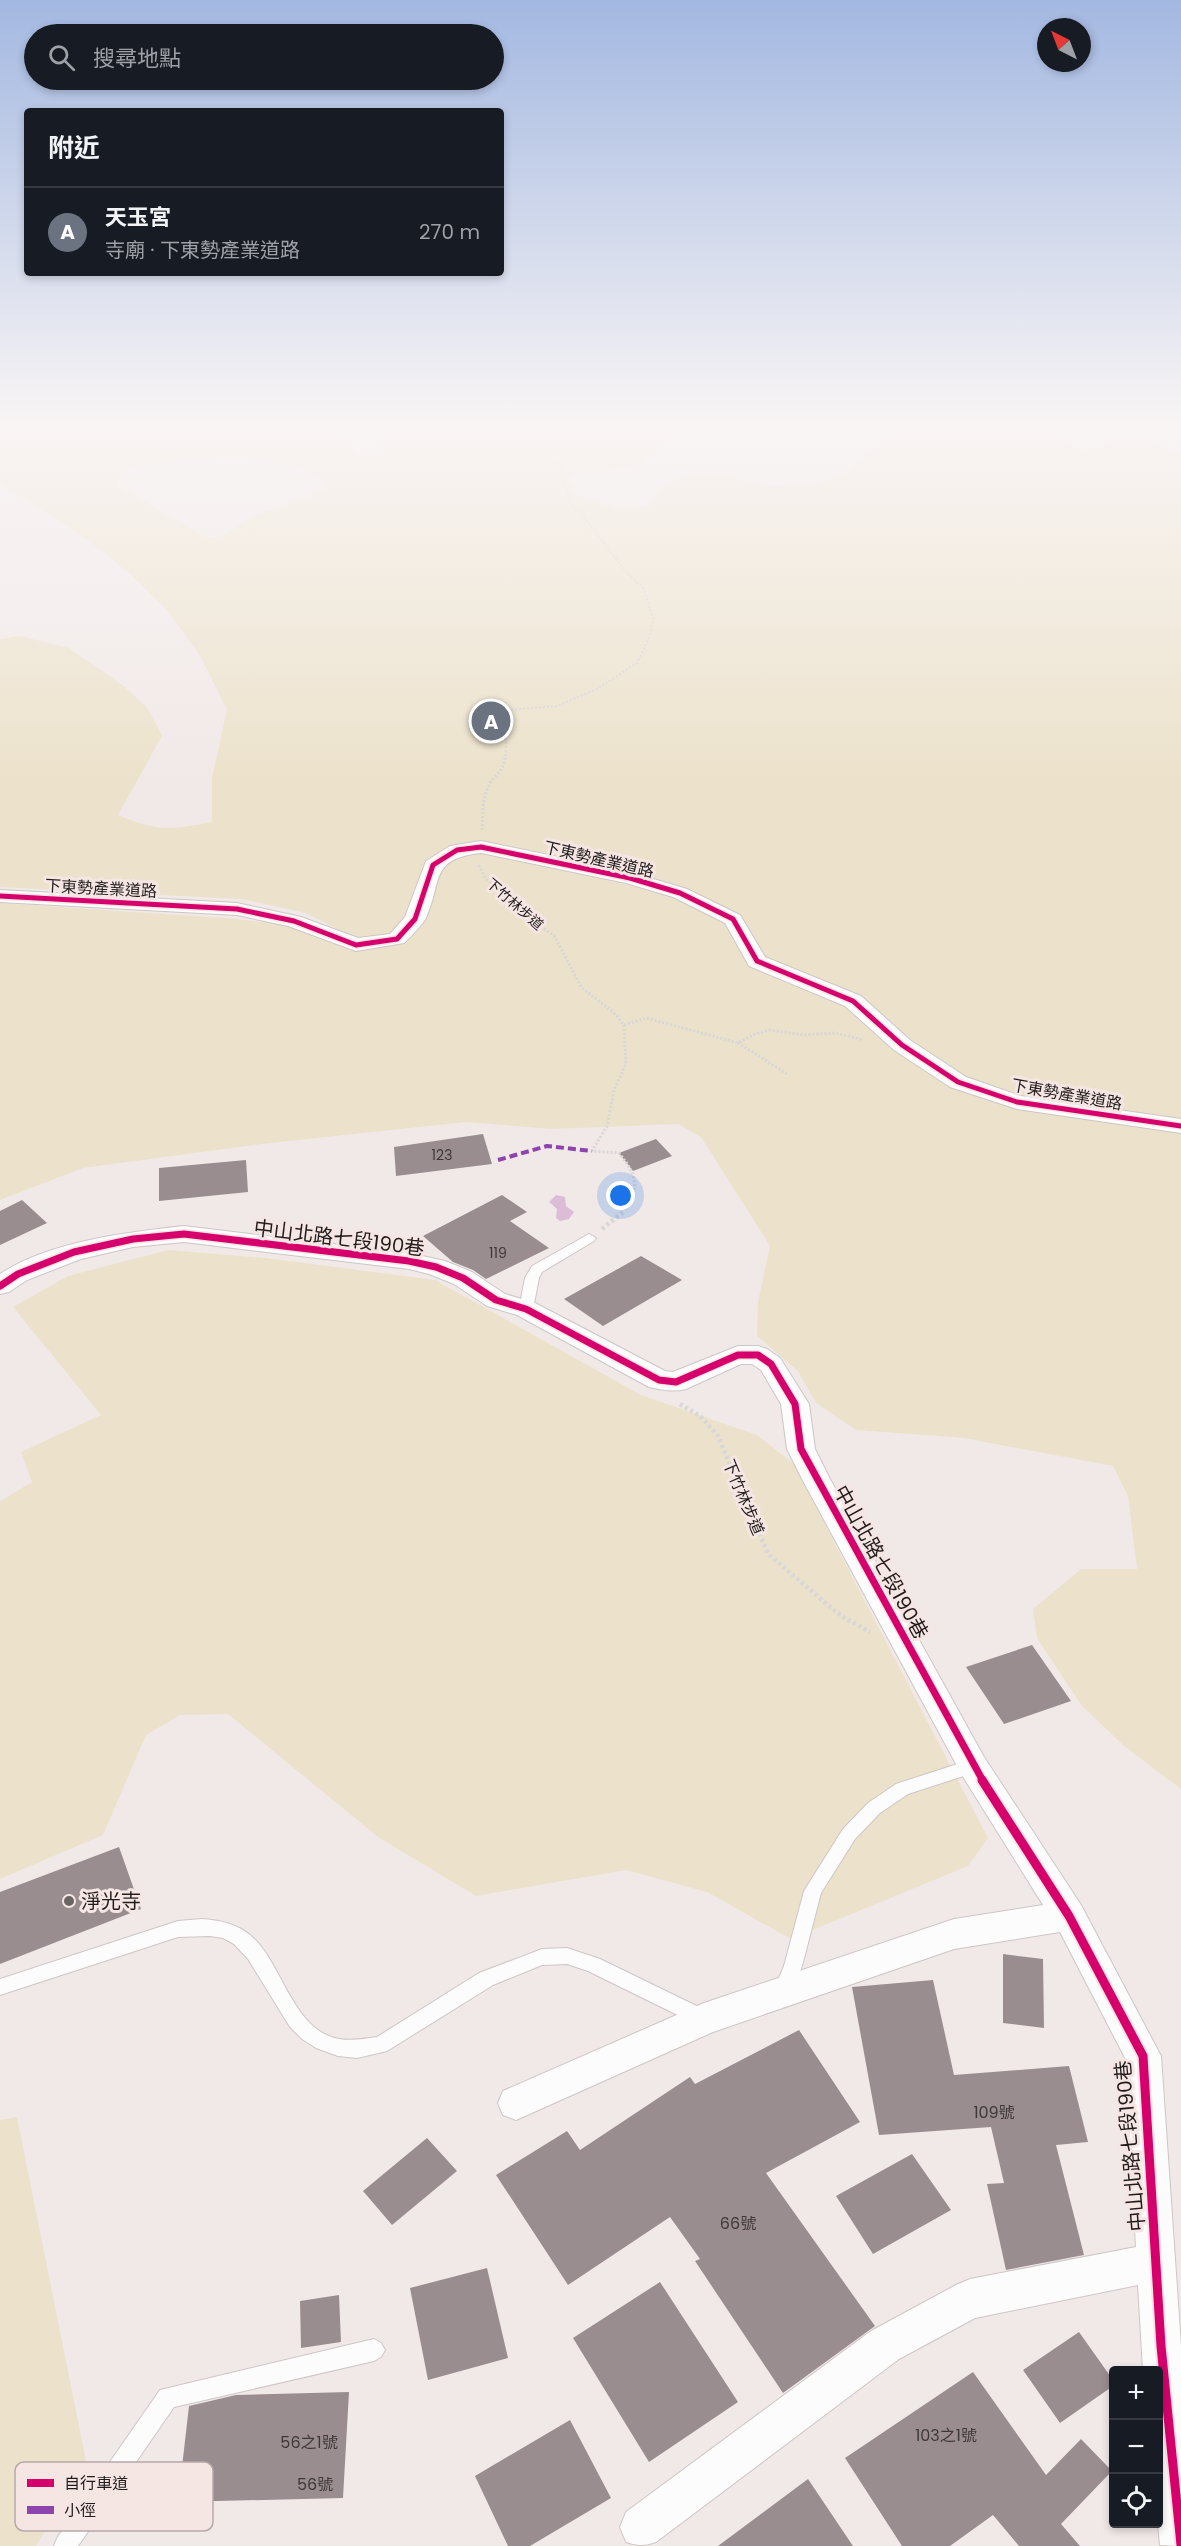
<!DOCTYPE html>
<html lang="zh-TW">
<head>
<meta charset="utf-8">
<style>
  body { margin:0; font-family:Poppins,"Noto Sans TC",sans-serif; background:#242831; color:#f1f3f6 }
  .controls { position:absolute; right:18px; bottom:18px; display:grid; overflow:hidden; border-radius:6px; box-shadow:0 3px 9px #0003 }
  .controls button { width:54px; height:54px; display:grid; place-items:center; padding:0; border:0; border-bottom:2px solid #363941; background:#171b24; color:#f1f3f6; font:30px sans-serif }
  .compass { position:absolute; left:1037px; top:18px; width:54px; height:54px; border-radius:50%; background:#171b24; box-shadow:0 3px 9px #0003; rotate:318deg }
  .you { position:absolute; left:621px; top:1196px; width:21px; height:21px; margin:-15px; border:4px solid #fff; border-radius:50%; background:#1a73e8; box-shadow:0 0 0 9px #1a73e833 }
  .badge { display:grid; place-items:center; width:39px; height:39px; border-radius:50%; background:#1a73e8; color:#fff; font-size:20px; font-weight:700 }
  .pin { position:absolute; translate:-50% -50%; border:3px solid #fff; box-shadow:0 2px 6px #0006 }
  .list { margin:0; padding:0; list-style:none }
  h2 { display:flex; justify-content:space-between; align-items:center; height:78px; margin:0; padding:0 24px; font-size:26px }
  h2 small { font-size:20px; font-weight:400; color:#9ea1a6 }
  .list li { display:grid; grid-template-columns:39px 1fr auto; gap:18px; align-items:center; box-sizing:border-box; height:90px; padding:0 24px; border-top:2px solid #363941 }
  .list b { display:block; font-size:22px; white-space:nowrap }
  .list p { margin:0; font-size:20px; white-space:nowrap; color:#9ea1a6 }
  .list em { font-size:20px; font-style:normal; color:#9ea1a6 }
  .icon { flex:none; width:33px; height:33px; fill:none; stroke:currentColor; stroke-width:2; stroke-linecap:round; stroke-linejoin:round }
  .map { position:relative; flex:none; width:1181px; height:2546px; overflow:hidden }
  .search { position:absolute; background:#171b24; box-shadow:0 3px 9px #0003; left:24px; top:24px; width:480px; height:66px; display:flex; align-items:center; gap:15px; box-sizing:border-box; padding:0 21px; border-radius:33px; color:#9ea1a6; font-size:22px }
  .panel { position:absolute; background:#171b24; box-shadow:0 3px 9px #0003; left:24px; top:108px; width:480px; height:168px; border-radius:6px }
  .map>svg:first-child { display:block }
  .green { fill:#ece2cb; fill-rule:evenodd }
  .water { fill:#dcbdd7 }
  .building { fill:#9a8d8f }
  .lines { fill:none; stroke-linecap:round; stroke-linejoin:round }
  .lane-casing { stroke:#ccc6c5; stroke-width:2 }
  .street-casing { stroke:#ccc6c5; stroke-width:2 }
  .path-far2 { stroke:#d8d6d6; stroke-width:2; stroke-dasharray:2 2; stroke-linecap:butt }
  .path-far1 { stroke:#d8d6d6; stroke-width:3; stroke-dasharray:2 2; stroke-linecap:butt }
  .path { stroke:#d8d6d6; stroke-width:4.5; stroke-dasharray:3 3; stroke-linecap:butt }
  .lane { fill:#fdfcfc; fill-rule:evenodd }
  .street { fill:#fdfcfc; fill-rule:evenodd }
  .quiet { stroke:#8e44ad; stroke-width:4; stroke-dasharray:8 4; stroke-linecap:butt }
  .cycleway-far2-casing { stroke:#f5e6e4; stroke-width:8 }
  .cycleway-far1-casing { stroke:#f5e6e4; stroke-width:10 }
  .cycleway-casing { stroke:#f5e6e4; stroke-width:13 }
  .cycleway-far2 { stroke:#d6006c; stroke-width:5 }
  .cycleway-far1 { stroke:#d6006c; stroke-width:7 }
  .cycleway { stroke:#d6006c; stroke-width:9 }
  .poi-dot { fill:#6a6463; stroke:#f5e6e4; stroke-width:2 }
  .labels { text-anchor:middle; stroke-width:6; stroke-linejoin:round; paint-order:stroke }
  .far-street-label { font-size:14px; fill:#211c1b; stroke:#f5e6e4 }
  .number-label { font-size:14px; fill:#3f3838 }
  .street-label { font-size:16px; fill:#211c1b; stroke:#f5e6e4 }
  .near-number-label { font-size:16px; fill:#3f3838 }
  .near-street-label { font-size:20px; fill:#211c1b; stroke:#f5e6e4 }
  .near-poi-label { font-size:20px; fill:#211c1b; stroke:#f5e6e4; text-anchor:start }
  .key { fill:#f5e6e4; stroke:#b5a9a8; stroke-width:1.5 }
  .key-label { font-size:16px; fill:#211c1b }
</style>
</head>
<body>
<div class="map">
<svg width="1181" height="2546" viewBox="0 0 1181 2546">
  <rect width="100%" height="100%" fill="#f1e9e8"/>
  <!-- green -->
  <path class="green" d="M0 425H334C346 441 361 466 384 454V449L375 425H558L565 427 580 425H678C638 484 624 461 568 477L577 495 616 508 636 509 650 505 661 489 682 477 724 476 769 486 819 484 843 475 891 435 910 428 911 425H1060L1040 431 1084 451 1138 436 1181 453V1119L1024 1097 963 1076 917 1045 863 997 766 958 740 919 686 891 453 848 409 917 394 935 358 940 306 913 241 899 0 887V639L20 636 69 648 125 687 148 709 162 736 118 815C159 832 170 830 212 822V778L227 710 201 657 168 611 129 573 79 534 0 483ZM242 458C271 460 309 465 330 485L306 498 253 516 224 535 213 538 203 536 118 485V477L131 469 160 461Z
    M486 851 677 897 725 922 751 965 847 1005 951 1086 1181 1130V1789L1124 1746 1082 1706 1037 1638 1033 1609 1081 1569H1137L1128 1496 1113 1466 964 1438 856 1430 816 1403 798 1371 757 1336 758 1302 770 1246 701 1137 678 1124 551 1129 466 1122 261 1144 83 1168 0 1200V903L225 918 290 925 356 949 400 943 439 867 462 853Z
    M168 1250 266 1258 435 1280 641 1395 757 1435 793 1463 988 1838 968 1866 791 1939 707 1892 626 1870 476 1896 378 1837 228 1714 180 1715 146 1735 103 1835 0 1879V1501L32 1482 21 1452 101 1415 13 1307 68 1276Z
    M17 2117 87 2466 36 2546H0V2120Z"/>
  <!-- water -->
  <path class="water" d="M556 1195 565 1197 566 1206 574 1212 569 1219 560 1221 556 1218 557 1209 549 1202Z"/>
  <!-- building -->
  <path class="building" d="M483 1134 492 1164 396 1176 394 1147Z
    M656 1139 672 1156 633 1171 619 1153Z
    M246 1160 248 1192 159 1201V1168Z
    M502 1195 527 1212 510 1221 549 1248 486 1279 473 1270 453 1262 423 1236Z
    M22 1200 47 1223 0 1245V1211Z
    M641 1256 682 1280 603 1326 564 1299Z
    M1032 1645 1071 1701 1004 1724 966 1667Z
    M119 1847 141 1909 0 1964V1892Z
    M1003 1954 1043 1959 1044 2028 1003 2023Z
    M933 1980 954 2075 1069 2066 1088 2142 1056 2145 1084 2255 1006 2270 987 2184 1004 2183 991 2127 879 2135 852 1987Z
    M799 2030 860 2122 766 2173 875 2326 783 2393 695 2261 700 2259 670 2217 568 2285 496 2175 567 2131 580 2150 690 2077 695 2084Z
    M427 2138 457 2171 392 2225 363 2191Z
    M912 2154 951 2210 873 2254 836 2196Z
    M487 2268 508 2358 428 2380 410 2288Z
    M660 2282 738 2402 649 2462 573 2338Z
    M339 2295 341 2342 301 2348 300 2301Z
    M1079 2332 1113 2380V2386L1060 2423 1023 2370Z
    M973 2372 1046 2475 1081 2439 1112 2471 1061 2524 1080 2546H1019L993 2515 950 2546H902L845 2458Z
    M349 2392 343 2498 178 2502 189 2406 236 2395Z
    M570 2420 611 2498 530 2546H508L475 2476Z
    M808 2479 853 2546H718Z"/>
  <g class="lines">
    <defs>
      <path id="lane" d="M589 1234 596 1238 594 1241 542 1272 539 1278 533 1309 526 1314 521 1312 519 1309 525 1278 532 1266Z
        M973 1759 979 1761 982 1766 979 1771 908 1794 880 1813 855 1839 821 1893 802 1966 790 1996 783 1998 776 1996 774 1990 784 1966 804 1891 843 1829 868 1803 896 1784Z
        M202 1919C219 1920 237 1924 250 1935 282 1961 292 2031 339 2039 352 2041 364 2039 377 2037L479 1973 542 1949 567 1948 600 1959 709 2012 711 2018 709 2024 702 2027 588 1971 567 1964 542 1965 493 1985 387 2051 357 2058 338 2056 316 2048 302 2039 290 2027 248 1959 234 1944 223 1938 210 1936 178 1937 0 1995V1979L178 1921Z
        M374 2339 381 2343 385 2350 381 2357 374 2361 174 2407 78 2546H54L57 2538 160 2390Z"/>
      <path id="street" d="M481 841 630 872 687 889 740 915 765 957 861 996 910 1040 966 1077 1021 1096 1181 1119V1133L1017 1109 950 1087 894 1050 845 1006 749 966 725 923 673 897 626 883 481 853C429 859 443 880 426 918 421 927 411 936 404 943L356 951 288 926 237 915 0 902V890L237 903 301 917 358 938 390 934 405 917 426 861 450 846Z
        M184 1226 409 1253 445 1261 472 1272 505 1294 535 1303 665 1371 673 1372 738 1346H758L767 1349 780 1358 809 1404 815 1449 830 1479 984 1757 1081 1905 1161 2056 1181 2346V2546L1160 2545 1158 2524V2370H1143L1138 2285 975 2318 899 2359 656 2542C645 2546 637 2546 626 2542L620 2527 626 2512 871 2331 956 2285 970 2279 1136 2247 1125 2058 1060 1932 954 1949 713 2032 516 2120 503 2115 498 2103 503 2091 704 2003 954 1919 1043 1905 962 1775 802 1479 787 1449 781 1404 761 1370 752 1364H741L686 1389C673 1392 662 1390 649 1387L517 1315 487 1306 454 1284 429 1274 409 1269 184 1242 133 1247 81 1259 27 1280 9 1292 0 1294V1274C48 1242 127 1232 184 1226Z"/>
    </defs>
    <!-- lane casing -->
    <use href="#lane" class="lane-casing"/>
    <!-- street casing -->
    <use href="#street" class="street-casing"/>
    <!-- path-far2 -->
    <path class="path-far2" d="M505 760C507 743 508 724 495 711L557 706 597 689 637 663 650 636 653 618 644 589 623 568 583 516 571 505 561 469 545 455 536 425"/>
    <!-- path-far1 -->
    <path class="path-far1" d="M482 830C483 816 482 800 488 787 493 776 504 771 505 758
      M479 865 485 878 515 906 555 937 581 987 615 1014 624 1025 626 1064 614 1090 607 1126 592 1151 619 1153C631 1168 640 1181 631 1200
      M624 1025 646 1018 738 1043 755 1034 770 1030 803 1035 836 1033 863 1040
      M738 1043 787 1074"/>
    <!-- path -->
    <path class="path" d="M602 1229 623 1212 632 1199
      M680 1404 700 1416 718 1436 768 1554 841 1616 870 1632"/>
    <!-- lane -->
    <use href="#lane" class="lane"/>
    <!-- street -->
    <use href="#street" class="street"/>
    <!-- quiet -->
    <path class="quiet" d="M498 1160 547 1146 592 1151"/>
    <defs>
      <path id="cycleway-far2" d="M0 896 237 909 294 921 356 945 397 939 415 919 433 865 457 850 481 847 630 878 680 893 733 919 757 961 853 1001 902 1045 958 1082 1017 1102 1181 1126"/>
      <path id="cycleway-far1" d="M0 1286 18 1274 74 1252 133 1239 184 1234 409 1261 436 1267 463 1278 496 1300 526 1309 659 1380 676 1382 738 1355H758L771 1364 795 1404 801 1449 983 1781"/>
      <path id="cycleway" d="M982 1780 1069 1916 1143 2056 1161 2346 1181 2545"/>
    </defs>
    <!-- cycleway-far2 casing -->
    <use href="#cycleway-far2" class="cycleway-far2-casing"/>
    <!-- cycleway-far1 casing -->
    <use href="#cycleway-far1" class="cycleway-far1-casing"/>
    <!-- cycleway casing -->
    <use href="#cycleway" class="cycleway-casing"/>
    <!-- cycleway-far2 -->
    <use href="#cycleway-far2" class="cycleway-far2"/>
    <!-- cycleway-far1 -->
    <use href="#cycleway-far1" class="cycleway-far1"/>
    <!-- cycleway -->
    <use href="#cycleway" class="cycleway"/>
  </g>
  <!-- sky -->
  <linearGradient id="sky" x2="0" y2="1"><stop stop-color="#a3b8e1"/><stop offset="0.54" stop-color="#f9f5f5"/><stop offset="1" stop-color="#f9f5f5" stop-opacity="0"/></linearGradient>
  <rect width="1181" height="782" fill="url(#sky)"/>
  <!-- markers -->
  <circle class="poi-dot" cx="69" cy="1901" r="6"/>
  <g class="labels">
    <!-- far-street labels -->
    <g class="far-street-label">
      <text transform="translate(515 904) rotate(41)" y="5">下竹林步道</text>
    </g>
    <!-- number labels -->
    <g class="number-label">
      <text x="442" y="1160">123</text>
      <text x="498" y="1258">119</text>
    </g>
    <!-- street labels -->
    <g class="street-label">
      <text transform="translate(599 859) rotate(13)" y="6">下東勢產業道路</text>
      <text transform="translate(101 888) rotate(3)" y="6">下東勢產業道路</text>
      <text transform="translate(1067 1094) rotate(10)" y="6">下東勢產業道路</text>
      <text transform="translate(744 1497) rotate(67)" y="6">下竹林步道</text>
    </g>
    <!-- near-number labels -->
    <g class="near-number-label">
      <text x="994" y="2118">109號</text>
      <text x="738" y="2229">66號</text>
      <text x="946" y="2441">103之1號</text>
      <text x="309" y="2448">56之1號</text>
      <text x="315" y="2490">56號</text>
    </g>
    <!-- near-street labels -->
    <g class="near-street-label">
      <text transform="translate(339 1238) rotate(7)" y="7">中山北路七段190巷</text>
      <text transform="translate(881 1562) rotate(61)" y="7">中山北路七段190巷</text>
      <text transform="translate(1130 2146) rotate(-95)" y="7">中山北路七段190巷</text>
    </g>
    <!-- near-poi labels -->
    <g class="near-poi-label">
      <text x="81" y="1908">淨光寺</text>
    </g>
  </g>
  <!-- legend -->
  <rect x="15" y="2462" width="198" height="69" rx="9" class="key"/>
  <rect x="27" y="2479" width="27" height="8" fill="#d6006c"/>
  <rect x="27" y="2506" width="27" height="8" fill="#8e44ad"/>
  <g class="key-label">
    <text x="64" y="2489">自行車道</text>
    <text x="64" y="2516">小徑</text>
  </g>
</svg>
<div class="controls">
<button>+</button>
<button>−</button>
<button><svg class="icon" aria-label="locate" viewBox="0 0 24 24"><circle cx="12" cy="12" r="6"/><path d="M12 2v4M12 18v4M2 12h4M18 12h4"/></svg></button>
</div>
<svg class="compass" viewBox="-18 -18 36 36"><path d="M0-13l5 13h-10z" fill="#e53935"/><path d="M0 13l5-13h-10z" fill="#9ea1a6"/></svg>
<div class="you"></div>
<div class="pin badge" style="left:491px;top:721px;background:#6b7280">A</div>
<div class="search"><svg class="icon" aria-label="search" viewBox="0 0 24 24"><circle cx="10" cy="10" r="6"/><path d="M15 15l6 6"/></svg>搜尋地點</div>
<section class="panel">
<h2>附近<small></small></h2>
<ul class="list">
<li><span class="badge" style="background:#6b7280">A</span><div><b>天玉宮</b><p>寺廟 · 下東勢產業道路</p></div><em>270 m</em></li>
</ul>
</section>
</div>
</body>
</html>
